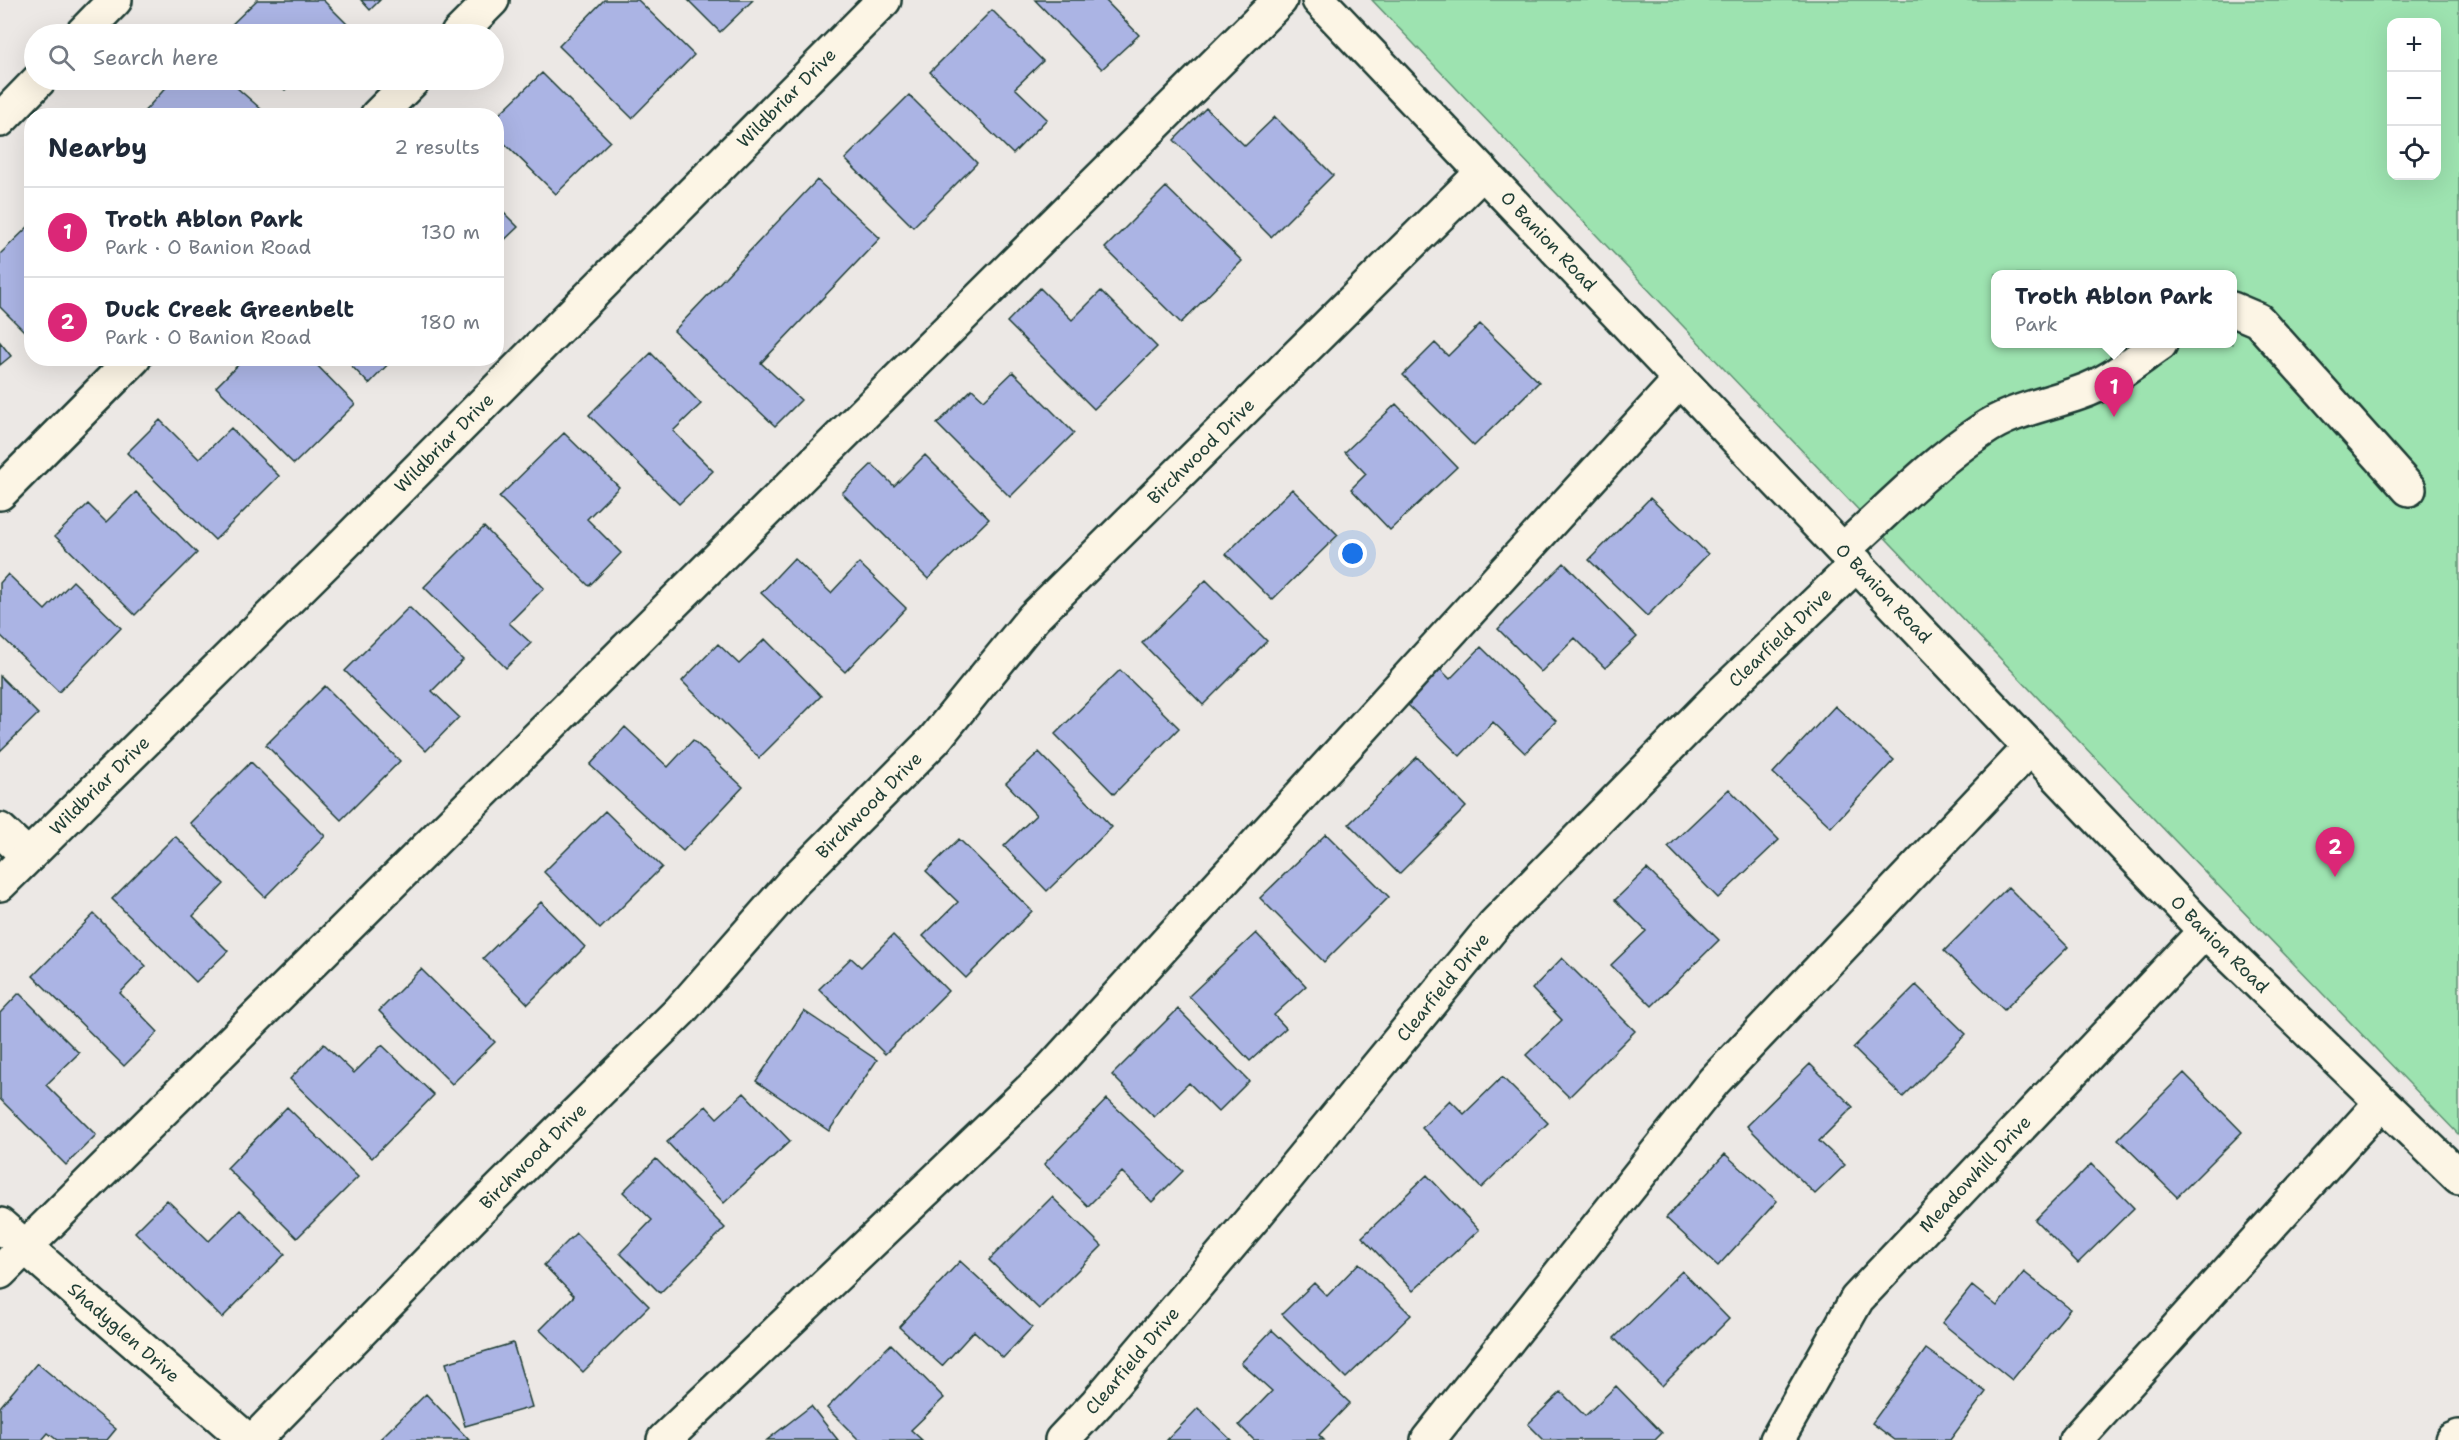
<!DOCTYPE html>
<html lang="en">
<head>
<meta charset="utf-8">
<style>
  body { margin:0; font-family:"Shantell Sans",sans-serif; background:#f2f2f3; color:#1f2937 }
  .controls { position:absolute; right:18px; top:18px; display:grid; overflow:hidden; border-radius:12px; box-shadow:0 6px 24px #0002 }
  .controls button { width:54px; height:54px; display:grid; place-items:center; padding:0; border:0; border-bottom:2px solid #e0e1e3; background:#fff; color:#1f2937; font:30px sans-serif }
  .you { position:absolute; left:1353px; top:554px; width:21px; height:21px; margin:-15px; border:4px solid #fff; border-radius:50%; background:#1a73e8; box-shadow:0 0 0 9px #1a73e833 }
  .badge { display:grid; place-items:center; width:39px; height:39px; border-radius:50%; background:#db2777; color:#fff; font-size:20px; font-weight:700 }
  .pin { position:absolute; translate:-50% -50px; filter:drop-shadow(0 2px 3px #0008) }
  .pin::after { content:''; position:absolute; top:32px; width:21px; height:18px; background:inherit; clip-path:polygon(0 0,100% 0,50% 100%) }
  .popup { position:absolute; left:1991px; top:270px; width:246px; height:78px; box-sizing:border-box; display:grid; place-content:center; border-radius:12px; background:#fff; filter:drop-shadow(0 2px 4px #0005); font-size:20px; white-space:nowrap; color:#747a83 }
  .popup b { font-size:22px; color:#1f2937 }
  .popup::after { content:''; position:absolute; left:50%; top:100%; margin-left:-12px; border:12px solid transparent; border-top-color:#fff }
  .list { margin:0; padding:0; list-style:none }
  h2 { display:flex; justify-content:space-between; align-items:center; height:78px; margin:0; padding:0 24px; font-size:26px }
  h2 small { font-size:20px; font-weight:400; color:#747a83 }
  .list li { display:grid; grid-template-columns:39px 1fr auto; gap:18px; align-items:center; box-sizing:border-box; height:90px; padding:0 24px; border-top:2px solid #e0e1e3 }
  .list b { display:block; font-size:22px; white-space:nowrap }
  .list p { margin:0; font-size:20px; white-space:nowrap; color:#747a83 }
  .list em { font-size:20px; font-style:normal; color:#747a83 }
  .icon { flex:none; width:33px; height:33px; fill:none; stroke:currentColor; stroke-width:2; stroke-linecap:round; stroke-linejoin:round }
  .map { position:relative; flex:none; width:2459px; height:1440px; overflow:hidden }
  .search { position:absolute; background:#fff; box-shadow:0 6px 24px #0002; left:24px; top:24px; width:480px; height:66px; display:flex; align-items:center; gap:15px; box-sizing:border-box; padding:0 21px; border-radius:33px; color:#747a83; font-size:22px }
  .panel { position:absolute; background:#fff; box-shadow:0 6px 24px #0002; left:24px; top:108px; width:480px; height:258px; border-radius:24px }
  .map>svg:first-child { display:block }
  .green { fill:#9de3b0; stroke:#5e9072; stroke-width:1.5; fill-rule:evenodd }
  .building { fill:#abb4e4; stroke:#1f3d34; stroke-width:1.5 }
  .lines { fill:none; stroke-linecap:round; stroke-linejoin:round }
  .minor-casing { stroke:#1f3d34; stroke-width:38 }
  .minor { stroke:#fcf5e5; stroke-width:33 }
  .labels { text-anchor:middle; stroke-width:4.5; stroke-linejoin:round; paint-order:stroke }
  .street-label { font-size:18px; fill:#1f3d34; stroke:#fcf5e5 }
</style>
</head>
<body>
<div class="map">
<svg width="2459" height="1440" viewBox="0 0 2459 1440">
  <rect width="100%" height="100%" fill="#ece8e5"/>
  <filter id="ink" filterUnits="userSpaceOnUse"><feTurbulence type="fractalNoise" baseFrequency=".0167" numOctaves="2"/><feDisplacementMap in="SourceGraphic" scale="12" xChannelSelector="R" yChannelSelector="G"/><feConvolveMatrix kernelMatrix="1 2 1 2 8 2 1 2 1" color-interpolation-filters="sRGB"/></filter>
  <g filter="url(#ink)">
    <!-- green -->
    <path class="green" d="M1372 0H2459V1135L2099 762ZM2392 22H2436V176H2392ZM1996 274H2232V344H1996Z"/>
    <!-- building -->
    <path class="building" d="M257 0H323L349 26 341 34H228L225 31Z
      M361 0H380L370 10Z
      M604 0H638L694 55 632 118 559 46Z
      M688 0H753L720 32Z
      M1035 0H1105L1139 35 1102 69Z
      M992 10 1043 61 1015 88 1047 119 1013 154 930 72Z
      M542 73 610 141 556 194 496 135V117Z
      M173 80H228L261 109 255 116H140Z
      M274 80H296L285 90Z
      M909 95 977 163 913 227 845 159Z
      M1206 108 1245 146 1275 117 1333 175 1271 237 1174 140Z
      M817 180 880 238 761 363 801 400 775 426 674 331Z
      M1166 187 1242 261 1181 323 1105 248Z
      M496 205 518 227 496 248Z
      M32 223V339L0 307V254Z
      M1040 288 1072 320 1101 291 1157 347 1094 409 1007 322Z
      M1480 324 1539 382 1474 446 1403 375 1435 343 1448 356Z
      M0 342 11 356 0 365Z
      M651 353 701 404 673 431 713 471 679 504 589 415Z
      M245 358H310L355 404 294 464 216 387Z
      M344 358H394L369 384Z
      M1013 372 1074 433 1010 497 937 424 972 389 984 400Z
      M1396 404 1457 467 1390 530 1351 489 1366 474 1345 452Z
      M160 420 199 459 231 428 279 476 215 540 127 453Z
      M564 433 619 487 587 519 621 553 589 586 499 497Z
      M925 455 989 519 928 579 842 493 872 464 894 486Z
      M1292 489 1338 535 1272 600 1226 554Z
      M136 492 197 553 135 615 55 536 88 504 106 522Z
      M1650 498 1708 554 1647 616 1589 560Z
      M484 527 544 588 509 623 531 643 506 668 424 587Z
      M794 558 831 593 859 563 906 608 845 672 761 593Z
      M1564 563 1637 637 1605 668 1575 638 1541 672 1498 629Z
      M8 574 45 610 73 581 121 628 59 692 0 635V583Z
      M1206 580 1267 641 1203 705 1142 643Z
      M409 607 463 660 432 691 459 717 426 751 345 671Z
      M765 639 821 696 759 758 682 681 718 644 739 664Z
      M1481 647 1556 721 1525 753 1493 722 1460 756 1404 701 1438 667 1450 679Z
      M1120 670 1179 728 1114 794 1055 734Z
      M0 676 38 714 0 751Z
      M325 686 400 761 341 820 266 745Z
      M1835 706 1894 760 1831 827 1773 773Z
      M625 727 668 767 693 740 743 787 683 851 590 765Z
      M1039 752 1112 827 1047 891 1004 846 1036 815 1006 783Z
      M1417 757 1466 807 1399 874 1349 824Z
      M251 762 325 836 265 897 190 823Z
      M1729 789 1779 840 1718 898 1668 847Z
      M605 811 662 867 600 929 544 872Z
      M1326 834 1389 897 1324 962 1260 898Z
      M175 836 224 884 193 916 228 951 196 982 112 899Z
      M959 839 1032 911 966 978 923 936 958 902 926 871Z
      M1647 869 1719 940 1652 1006 1611 965 1646 931 1615 900Z
      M2008 887 2068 947 2004 1010 1944 951Z
      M541 902 585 947 528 1004 483 958Z
      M94 914 146 966 120 993 158 1032 124 1066 33 976Z
      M1256 933 1306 986 1274 1015 1286 1028 1250 1061 1189 996Z
      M893 935 948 991 885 1054 819 989 851 958 861 967Z
      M1562 958 1635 1031 1569 1097 1526 1055 1562 1020 1532 989Z
      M421 969 495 1042 452 1084 379 1011Z
      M1916 985 1966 1034 1903 1097 1853 1048Z
      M19 993 79 1053 46 1085 96 1135 66 1165 0 1099V1013Z
      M1178 1009 1249 1081 1218 1112 1189 1083 1154 1117 1112 1075Z
      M804 1011 877 1060 829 1131 756 1081Z
      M324 1044 354 1073 382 1045 434 1095 372 1158 290 1079Z
      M1810 1064 1853 1107 1819 1141 1845 1165 1815 1194 1747 1126Z
      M2184 1073 2242 1132 2177 1197 2118 1139Z
      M1502 1077 1548 1123 1481 1188 1422 1128 1450 1100 1464 1114Z
      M744 1093 790 1141 724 1203 667 1142 706 1106 717 1118Z
      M1107 1099 1183 1171 1152 1202 1122 1172 1088 1206 1044 1164Z
      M287 1107 358 1177 297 1238 227 1168Z
      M1725 1154 1777 1201 1718 1266 1666 1218Z
      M656 1159 725 1228 660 1293 620 1253 652 1220 623 1192Z
      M2091 1164 2134 1208 2078 1263 2035 1220Z
      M1427 1175 1479 1230 1413 1291 1362 1237Z
      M1052 1197 1102 1246 1039 1309 989 1260Z
      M167 1200 209 1241 240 1210 285 1254 222 1318 135 1232Z
      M576 1233 649 1306 583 1372 540 1330 574 1296 544 1265Z
      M960 1261 1032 1327 1003 1358 974 1331 942 1366 899 1327Z
      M1359 1263 1411 1315 1346 1378 1282 1314 1314 1283 1327 1296Z
      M1682 1271 1729 1319 1662 1386 1614 1338Z
      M2024 1272 2070 1309 2012 1380 1942 1323 1972 1286 1997 1306Z
      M1272 1330 1350 1403 1319 1435 1324 1440H1254L1239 1425 1272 1391 1241 1363Z
      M513 1343 532 1407 465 1426 446 1363Z
      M891 1344 944 1398 911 1430 922 1440H859L827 1408Z
      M1926 1349 1986 1392 1950 1440H1895L1872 1423Z
      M37 1363 116 1429 107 1440H57L48 1433 42 1440H0V1407Z
      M1616 1386 1662 1433 1655 1440H1544L1528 1424 1561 1392 1585 1416Z
      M426 1394 469 1440H379Z
      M811 1406 838 1440H767Z
      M1198 1408 1231 1440H1167Z"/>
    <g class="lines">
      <defs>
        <g id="minor">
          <path id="s1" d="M1319 0 2205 931 2459 1177"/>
          <path d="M82 34 115 0"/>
          <path d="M458 34 492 0"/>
          <path d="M377 116 413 80"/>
          <path d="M0 120 39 80"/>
          <path d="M2232 309 2258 320 2409 489"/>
          <path d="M0 493 134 358"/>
          <path d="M1843 550C1888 510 1931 464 1981 431 2011 410 2045 405 2079 393 2109 383 2134 362 2160 344"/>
          <path d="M0 830 28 856"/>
          <path id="s2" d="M0 884 326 562 884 0"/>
          <path id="s3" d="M0 1225 247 1440"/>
          <path d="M0 1272 1280 0"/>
          <path id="s4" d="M254 1440 492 1197 680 1011 795 880 934 740 1033 618 1483 172"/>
          <path d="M664 1440 1044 1077 1680 380"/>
          <path id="s5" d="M1062 1440 1097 1403 1254 1217 1494 925 1719 696 1857 564"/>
          <path d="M1428 1440 1714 1081 2030 748"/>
          <path id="s6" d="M1777 1440 1857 1299 2205 931"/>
          <path d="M2076 1440 2381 1103"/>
          <path d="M2452 1440 2459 1437"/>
        </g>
      </defs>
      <!-- minor casing -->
      <use href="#minor" class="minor-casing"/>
      <!-- minor -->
      <use href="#minor" class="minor"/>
    </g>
  </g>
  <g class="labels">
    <!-- street labels -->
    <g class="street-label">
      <text dy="6" stroke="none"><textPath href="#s2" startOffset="1112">Wildbriar Drive</textPath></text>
      <text dy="6" stroke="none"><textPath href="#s1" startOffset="333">O Banion Road</textPath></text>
      <text dy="6" stroke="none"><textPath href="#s2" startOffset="626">Wildbriar Drive</textPath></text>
      <text dy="6" stroke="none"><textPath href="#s4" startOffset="1370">Birchwood Drive</textPath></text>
      <text dy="6" stroke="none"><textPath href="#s1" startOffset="819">O Banion Road</textPath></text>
      <text dy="6" stroke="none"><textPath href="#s5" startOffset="1078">Clearfield Drive</textPath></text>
      <text dy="6" stroke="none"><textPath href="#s2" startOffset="140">Wildbriar Drive</textPath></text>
      <text dy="6" stroke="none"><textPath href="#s4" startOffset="884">Birchwood Drive</textPath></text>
      <text dy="6" stroke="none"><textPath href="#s1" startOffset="1305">O Banion Road</textPath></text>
      <text dy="6" stroke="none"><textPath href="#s5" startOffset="592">Clearfield Drive</textPath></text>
      <text dy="6" stroke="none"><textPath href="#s4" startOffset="398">Birchwood Drive</textPath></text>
      <text dy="6" stroke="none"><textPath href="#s6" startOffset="334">Meadowhill Drive</textPath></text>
      <text dy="6" stroke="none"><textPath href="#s3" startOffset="164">Shadyglen Drive</textPath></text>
      <text dy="6" stroke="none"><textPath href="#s5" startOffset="106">Clearfield Drive</textPath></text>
    </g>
  </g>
</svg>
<div class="controls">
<button>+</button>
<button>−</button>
<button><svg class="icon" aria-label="locate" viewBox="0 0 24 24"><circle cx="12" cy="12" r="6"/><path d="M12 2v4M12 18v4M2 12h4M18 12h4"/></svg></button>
</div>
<div class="you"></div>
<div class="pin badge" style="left:2114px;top:417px">1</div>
<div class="popup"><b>Troth Ablon Park</b>Park</div>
<div class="pin badge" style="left:2335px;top:877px">2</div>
<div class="search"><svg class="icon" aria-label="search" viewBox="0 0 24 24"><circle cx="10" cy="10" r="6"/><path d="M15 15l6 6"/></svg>Search here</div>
<section class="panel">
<h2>Nearby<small>2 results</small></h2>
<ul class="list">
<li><span class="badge">1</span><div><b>Troth Ablon Park</b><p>Park · O Banion Road</p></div><em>130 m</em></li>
<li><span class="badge">2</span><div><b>Duck Creek Greenbelt</b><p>Park · O Banion Road</p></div><em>180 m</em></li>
</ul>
</section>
</div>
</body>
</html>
